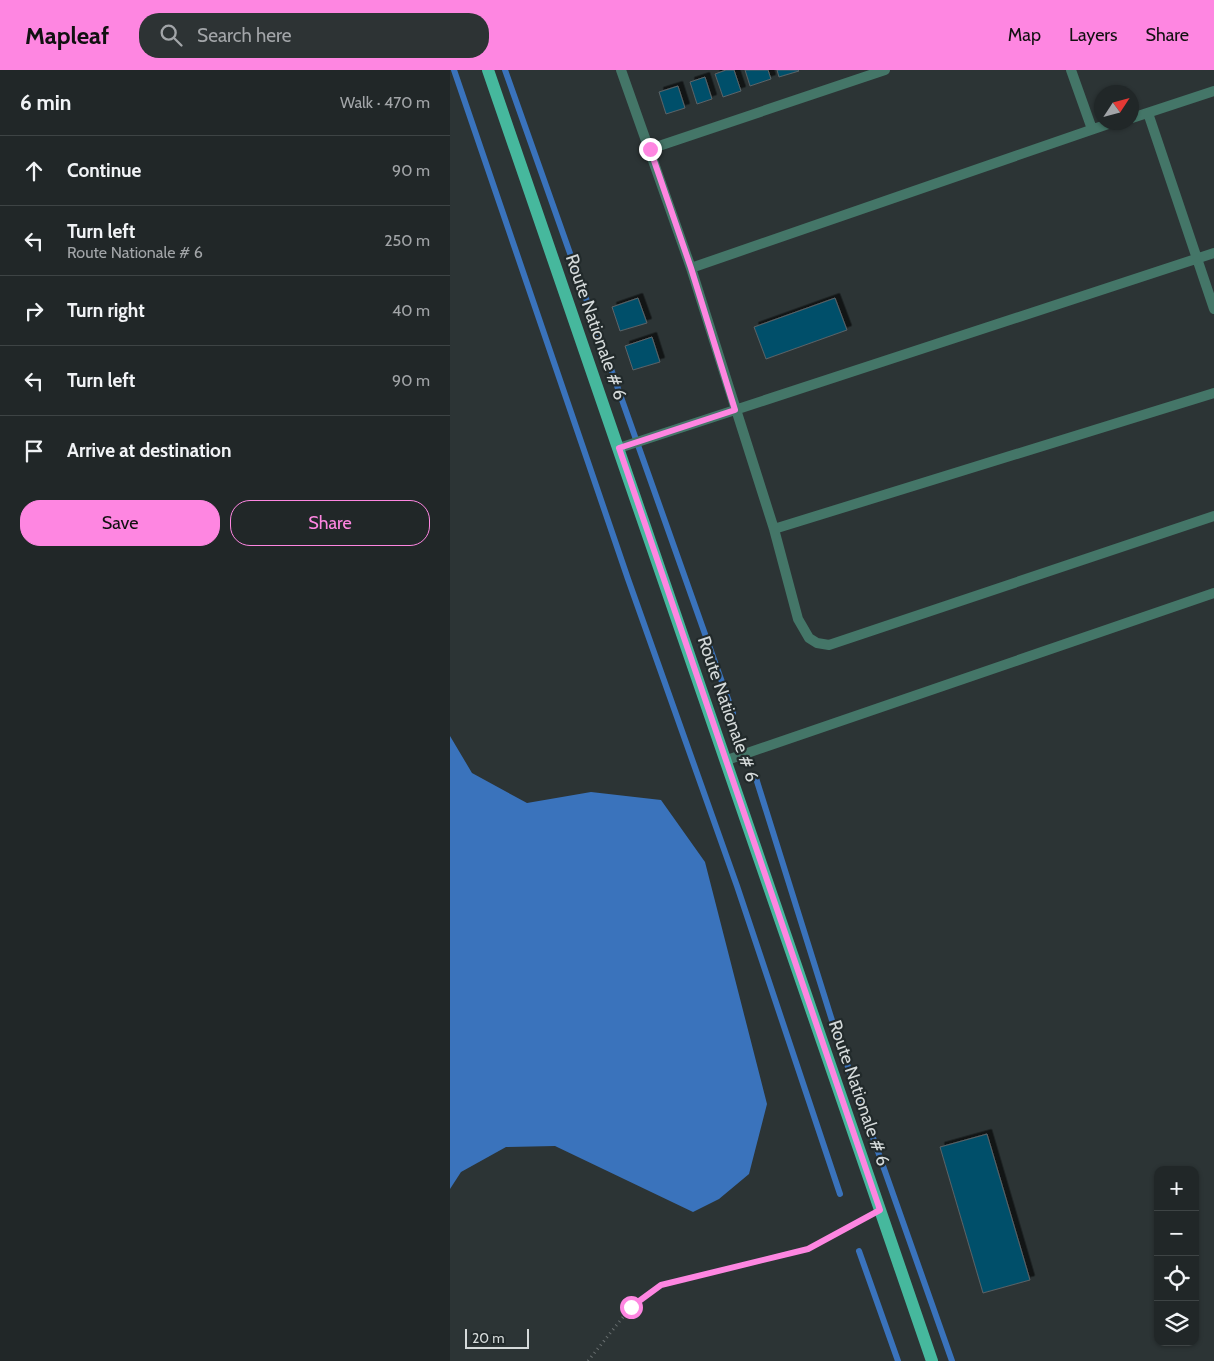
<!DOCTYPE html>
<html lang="en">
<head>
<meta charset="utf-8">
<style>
  body { margin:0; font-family:Cabin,sans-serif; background:#2d3334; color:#f1f3f6 }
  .controls { position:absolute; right:15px; bottom:15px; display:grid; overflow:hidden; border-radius:10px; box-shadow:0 1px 4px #0004 }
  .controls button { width:45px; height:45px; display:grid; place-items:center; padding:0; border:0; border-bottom:1px solid #3e4445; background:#212728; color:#f1f3f6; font:25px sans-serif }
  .compass { position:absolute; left:644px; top:15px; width:45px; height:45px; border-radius:50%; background:#212728; box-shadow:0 1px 4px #0004; rotate:54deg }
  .scale { position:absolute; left:15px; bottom:12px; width:64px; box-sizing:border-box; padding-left:5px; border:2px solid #d5dada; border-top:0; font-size:14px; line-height:18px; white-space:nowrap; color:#d5dada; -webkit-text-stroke:4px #222a2b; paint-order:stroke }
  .stop { position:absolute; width:15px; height:15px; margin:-11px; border:4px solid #fe86e1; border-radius:50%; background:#fff }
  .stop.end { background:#fe86e1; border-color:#fff; box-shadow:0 1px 5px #0008 }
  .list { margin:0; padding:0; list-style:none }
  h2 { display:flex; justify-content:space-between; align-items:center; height:65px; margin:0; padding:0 20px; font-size:21px }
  h2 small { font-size:16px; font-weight:400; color:#a2a5a8 }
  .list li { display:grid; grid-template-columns:32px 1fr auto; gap:15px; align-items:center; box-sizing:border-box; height:70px; padding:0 20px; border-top:1px solid #3e4445 }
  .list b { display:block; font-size:19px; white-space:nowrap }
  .list p { margin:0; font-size:16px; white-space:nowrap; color:#a2a5a8 }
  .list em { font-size:16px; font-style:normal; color:#a2a5a8 }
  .actions { display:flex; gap:10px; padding:15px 20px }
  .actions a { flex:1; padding:11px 0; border:1px solid #fe86e1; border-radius:20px; text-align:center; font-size:18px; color:#fe86e1 }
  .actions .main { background:#fe86e1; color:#111 }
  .icon { flex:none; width:28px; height:28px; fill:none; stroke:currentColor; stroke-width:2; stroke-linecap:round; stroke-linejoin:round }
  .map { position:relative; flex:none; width:764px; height:1291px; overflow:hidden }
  header { display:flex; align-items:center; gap:30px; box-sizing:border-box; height:70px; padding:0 25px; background:#fe86e1; color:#111 }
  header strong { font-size:24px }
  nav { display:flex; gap:28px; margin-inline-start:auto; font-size:18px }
  .search { width:350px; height:45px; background:#2d3334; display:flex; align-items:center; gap:12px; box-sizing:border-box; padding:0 18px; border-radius:20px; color:#a2a5a8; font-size:19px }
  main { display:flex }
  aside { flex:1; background:#212728 }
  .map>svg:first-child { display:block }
  .water { fill:#3a73bc }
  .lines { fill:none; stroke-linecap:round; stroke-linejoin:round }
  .stream { stroke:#3a73bc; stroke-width:6 }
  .building { fill:#06506a; stroke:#5b6367; filter:url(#shadow) }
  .path { stroke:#696f70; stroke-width:3; stroke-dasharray:1 4; stroke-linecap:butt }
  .minor { stroke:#447668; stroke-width:10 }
  .primary { stroke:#46b89d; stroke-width:12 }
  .route { stroke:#fe86e1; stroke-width:6 }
  .labels { text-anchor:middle; stroke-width:4.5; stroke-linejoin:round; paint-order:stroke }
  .street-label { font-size:18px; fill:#d5dada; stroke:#222a2b }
</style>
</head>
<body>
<header>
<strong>Mapleaf</strong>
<div class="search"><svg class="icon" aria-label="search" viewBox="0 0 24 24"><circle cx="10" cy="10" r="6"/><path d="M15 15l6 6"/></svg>Search here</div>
<nav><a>Map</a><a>Layers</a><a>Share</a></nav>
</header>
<main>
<aside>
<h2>6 min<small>Walk · 470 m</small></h2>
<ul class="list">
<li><svg class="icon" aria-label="ahead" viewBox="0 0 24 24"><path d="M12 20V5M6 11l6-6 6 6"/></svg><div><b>Continue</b></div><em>90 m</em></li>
<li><svg class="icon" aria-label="left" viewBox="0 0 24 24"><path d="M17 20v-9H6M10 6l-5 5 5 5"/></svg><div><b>Turn left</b><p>Route Nationale # 6</p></div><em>250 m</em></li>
<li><svg class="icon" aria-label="right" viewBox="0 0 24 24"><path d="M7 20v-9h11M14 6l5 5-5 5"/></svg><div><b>Turn right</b></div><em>40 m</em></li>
<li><svg class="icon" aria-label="left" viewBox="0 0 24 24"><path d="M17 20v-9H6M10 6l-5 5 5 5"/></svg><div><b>Turn left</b></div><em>90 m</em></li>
<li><svg class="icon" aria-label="arrive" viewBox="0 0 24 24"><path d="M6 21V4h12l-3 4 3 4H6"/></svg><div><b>Arrive at destination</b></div></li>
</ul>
<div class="actions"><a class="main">Save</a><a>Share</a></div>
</aside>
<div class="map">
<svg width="764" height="1291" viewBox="0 0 764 1291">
  <defs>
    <filter id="shadow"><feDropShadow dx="4.5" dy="-4.5" stdDeviation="0" flood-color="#0009"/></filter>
  </defs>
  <rect width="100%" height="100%" fill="#2c3435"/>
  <!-- water -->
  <path class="water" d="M0 666 22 703 77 733 141 722 211 730 255 792 317 1034 299 1104 269 1129 243 1142 105 1076 56 1077 11 1102 0 1119Z"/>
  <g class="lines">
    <!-- stream -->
    <path class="stream" d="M4 0 178 509 287 816 390 1124
      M55 0 283 643
      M305 705 385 960 502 1291
      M409 1181 448 1291"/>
  </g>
  <!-- building -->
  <path class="building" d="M276 0H284L291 21 273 27 265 4Z
    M295 0H318L321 9 300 16Z
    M327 0H348L349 1 329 7Z
    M255 7 262 29 247 34 240 12Z
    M228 16 235 38 216 44 209 22Z
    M188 228 197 253 170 261 162 237Z
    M385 228 397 260 316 289 304 257Z
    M202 267 210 292 183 300 175 276Z
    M537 1064 580 1210 533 1223 490 1077Z"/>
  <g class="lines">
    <!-- path -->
    <path class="path" d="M138 1291 181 1237 211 1215 358 1179 417 1148"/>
    <!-- minor -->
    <path class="minor" d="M171 0 241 198 324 459 348 549 359 568 367 573 379 575 764 446
      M621 0 642 59
      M698 43 764 239
      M682 48 764 21
      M200 79 435 0
      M241 198 664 52
      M169 378 764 183
      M324 459 764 323
      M277 690 764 523"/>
    <!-- primary -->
    <path class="primary" d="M38 0 482 1291"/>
  </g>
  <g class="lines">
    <!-- route -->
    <path class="route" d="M181 1237 211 1215 358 1179 430 1140 169 378 285 340 241 198 200 79"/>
  </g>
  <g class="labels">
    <!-- street labels -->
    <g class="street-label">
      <text transform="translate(146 257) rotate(71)" y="6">Route Nationale # 6</text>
      <text transform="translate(278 639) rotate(71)" y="6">Route Nationale # 6</text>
      <text transform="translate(409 1023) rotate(71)" y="6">Route Nationale # 6</text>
    </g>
  </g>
</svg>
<div class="controls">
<button>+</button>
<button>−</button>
<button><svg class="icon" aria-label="locate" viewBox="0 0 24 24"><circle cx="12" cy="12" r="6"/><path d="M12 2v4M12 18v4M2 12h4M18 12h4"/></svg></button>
<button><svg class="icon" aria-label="layers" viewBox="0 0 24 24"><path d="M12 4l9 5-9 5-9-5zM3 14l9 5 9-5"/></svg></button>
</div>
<svg class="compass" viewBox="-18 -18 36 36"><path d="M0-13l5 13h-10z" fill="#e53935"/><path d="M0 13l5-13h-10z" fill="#a2a5a8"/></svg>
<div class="scale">20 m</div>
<div class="stop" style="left:181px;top:1237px"></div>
<div class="stop end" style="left:200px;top:79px"></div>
</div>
</main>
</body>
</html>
